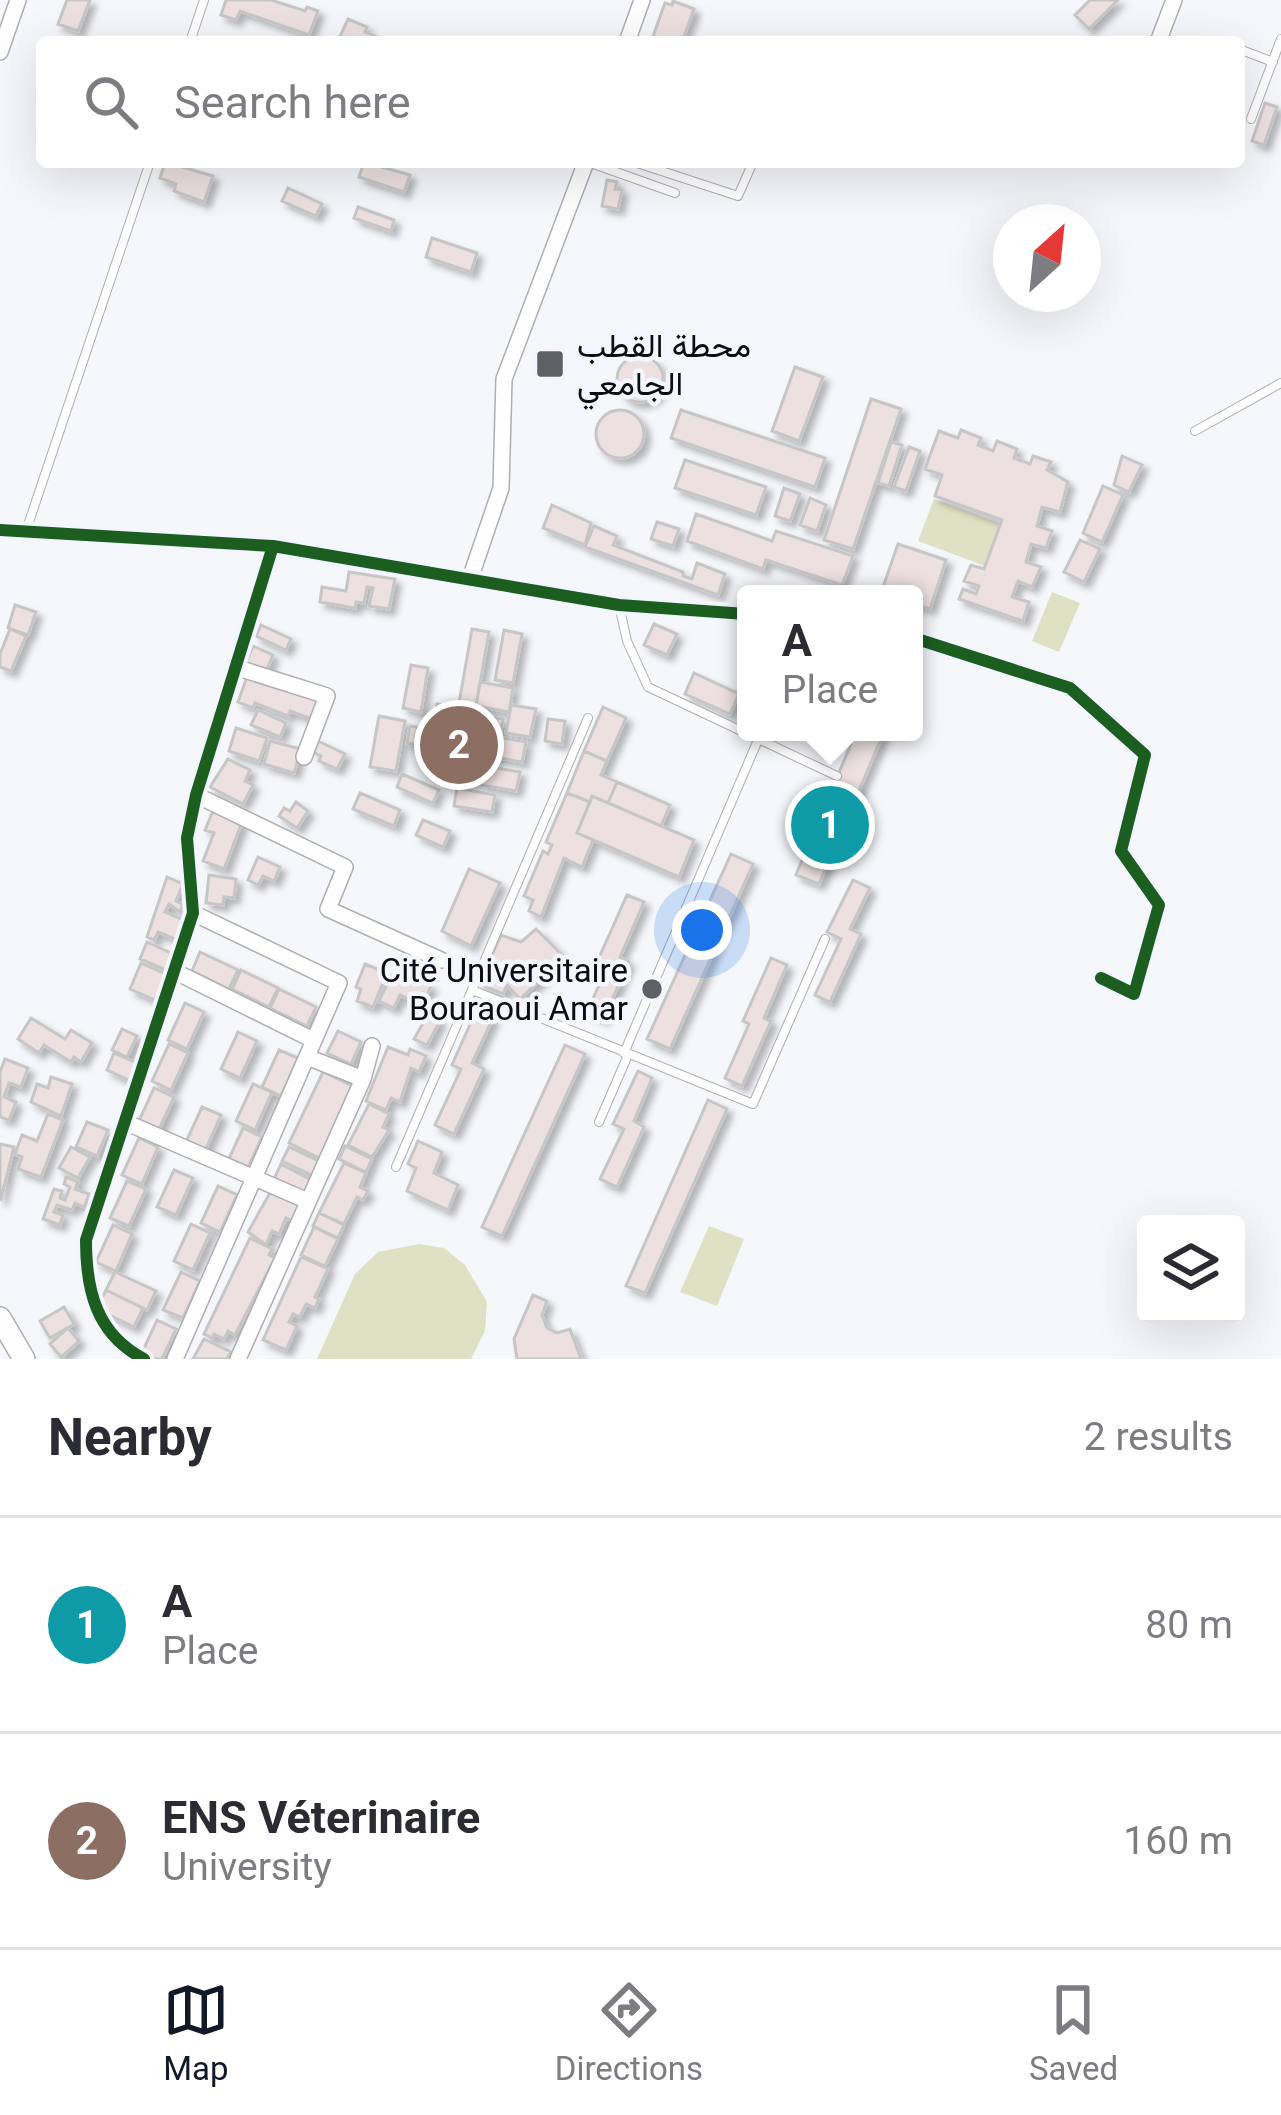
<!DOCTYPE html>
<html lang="en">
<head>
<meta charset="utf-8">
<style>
  body { margin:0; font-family:Roboto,Vazirmatn,sans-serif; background:#f2f2f3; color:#2b2b33 }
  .controls { position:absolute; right:36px; bottom:36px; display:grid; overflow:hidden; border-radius:12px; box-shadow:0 12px 48px #0002 }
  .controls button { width:108px; height:108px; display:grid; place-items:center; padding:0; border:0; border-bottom:3px solid #e1e1e2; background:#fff; color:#2b2b33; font:60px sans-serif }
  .compass { position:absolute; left:993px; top:204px; width:108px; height:108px; border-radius:50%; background:#fff; box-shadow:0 12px 48px #0002; rotate:27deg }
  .you { position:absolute; left:702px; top:930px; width:42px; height:42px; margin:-30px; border:9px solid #fff; border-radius:50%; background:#1a73e8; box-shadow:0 0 0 18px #1a73e833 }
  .badge { display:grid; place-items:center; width:78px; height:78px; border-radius:50%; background:#111827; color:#fff; font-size:39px; font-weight:700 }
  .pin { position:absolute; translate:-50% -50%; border:6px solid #fff; box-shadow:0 3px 12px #0006 }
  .popup { position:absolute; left:737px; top:585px; width:186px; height:156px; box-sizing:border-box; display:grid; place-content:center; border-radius:12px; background:#fff; filter:drop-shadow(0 3px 9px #0005); font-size:39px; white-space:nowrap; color:#7c7c81 }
  .popup b { font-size:45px; color:#2b2b33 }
  .popup::after { content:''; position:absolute; left:50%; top:100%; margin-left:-24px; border:24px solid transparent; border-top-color:#fff }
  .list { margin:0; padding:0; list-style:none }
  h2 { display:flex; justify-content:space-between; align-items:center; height:156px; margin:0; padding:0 48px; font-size:51px }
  h2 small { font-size:39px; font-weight:400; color:#7c7c81 }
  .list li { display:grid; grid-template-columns:78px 1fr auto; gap:36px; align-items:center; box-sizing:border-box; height:216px; padding:0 48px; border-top:3px solid #e1e1e2 }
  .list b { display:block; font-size:45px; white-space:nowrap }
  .list p { margin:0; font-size:39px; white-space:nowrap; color:#7c7c81 }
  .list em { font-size:39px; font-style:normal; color:#7c7c81 }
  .icon { flex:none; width:66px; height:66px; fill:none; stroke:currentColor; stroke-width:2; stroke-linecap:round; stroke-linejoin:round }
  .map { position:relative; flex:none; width:1281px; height:1359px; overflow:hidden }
  .search { position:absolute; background:#fff; box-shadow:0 12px 48px #0002; left:36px; right:36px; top:36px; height:132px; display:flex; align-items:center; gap:30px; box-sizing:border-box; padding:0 42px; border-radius:12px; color:#7c7c81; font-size:45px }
  .sheet { height:588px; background:#fff }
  nav { display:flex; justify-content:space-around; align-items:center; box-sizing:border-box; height:168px; border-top:3px solid #e1e1e2; background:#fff; font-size:33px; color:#7c7c81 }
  nav a { display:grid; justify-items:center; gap:6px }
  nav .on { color:#111827 }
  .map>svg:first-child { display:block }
  .green { fill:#dfe1c4 }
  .building { fill:#ece0e0; stroke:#c7c6c7; stroke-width:3; filter:url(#shadow) }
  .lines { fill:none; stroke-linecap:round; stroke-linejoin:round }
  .service-casing { stroke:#aeafb2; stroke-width:10 }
  .minor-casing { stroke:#aeafb2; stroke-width:18 }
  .secondary-casing { stroke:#aeafb2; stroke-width:24 }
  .service { stroke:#fefefe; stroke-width:8 }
  .minor { stroke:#fefefe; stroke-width:15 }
  .secondary { stroke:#fefefe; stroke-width:21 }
  .cycleway-casing { stroke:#f3f6fe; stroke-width:20 }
  .cycleway { stroke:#1b5e20; stroke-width:12 }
  .poi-dot { fill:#5f6063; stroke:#f3f6fe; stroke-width:4.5 }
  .labels { text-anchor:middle; stroke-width:9; stroke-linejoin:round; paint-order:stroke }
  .poi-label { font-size:33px; fill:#0d0e11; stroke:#f3f6fe; text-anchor:start }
</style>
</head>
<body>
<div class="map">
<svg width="1281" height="1359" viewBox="0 0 1281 1359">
  <defs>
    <filter id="shadow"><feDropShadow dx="5.5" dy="5.5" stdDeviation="3" flood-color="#0004"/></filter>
  </defs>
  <rect width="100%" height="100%" fill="#f6f7fb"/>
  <!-- green -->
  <path class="green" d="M934 499 1001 524 985 566 918 541Z
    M1052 592 1080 603 1059 652 1032 641Z
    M709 1226 744 1239 717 1306 680 1292Z
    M419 1244 444 1248 465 1265 487 1302 485 1331 471 1359H317L355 1274 378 1252Z"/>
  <!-- building -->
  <path class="building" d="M67 0H90L78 31 58 24Z
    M226 0H271L305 11 307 7 318 11 309 35 240 11 236 20 221 15Z
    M1090 0H1118L1089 29 1075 15Z
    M673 1 694 9 682 42H651L665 3 672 5Z
    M348 19 367 27 365 32 377 37 374 42 338 41Z
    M1265 103 1277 107 1264 145 1252 141Z
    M165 162 213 176 204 202 174 191 176 184 160 178Z
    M364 162 410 175 404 192 359 177Z
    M607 180 617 182 615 189 622 190 618 209 602 206Z
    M288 188 322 204 316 216 282 201Z
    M358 207 394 220 391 231 354 218Z
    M432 238 477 253 471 272 426 257Z
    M617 379a23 23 0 1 1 46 0a23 23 0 1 1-46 0Z
    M795 367 823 377 799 441 772 431Z
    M871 399 901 409 853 549 824 540Z
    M681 410 825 458 815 487 671 438Z
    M596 434a24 24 0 1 1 48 0a24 24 0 1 1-48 0Z
    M961 430 981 438 978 445 993 451 997 441 1017 449 1014 458 1030 464 1033 456 1051 462 1047 470 1068 482 1060 512 1042 507 1037 526 1052 531 1046 548 1031 544 1026 562 1041 567 1032 587 1018 581 1012 597 1029 602 1023 621 959 599 963 589 976 594 979 586 964 581 971 565 984 569 1002 520 935 496 942 475 925 469 939 431 958 438Z
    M891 442 902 445 889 486 878 483Z
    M909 447 920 451 906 491 894 487Z
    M1122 456 1142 465 1129 492 1114 485Z
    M685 460 766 487 756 515 675 488Z
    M1103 486 1123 495 1102 542 1083 533Z
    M784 488 800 494 790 521 775 516Z
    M810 498 826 505 817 531 800 525Z
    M552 505 591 523 585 545 543 528Z
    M696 514 772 541 776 531 853 556 842 585 766 560 763 569 687 541Z
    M657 522 679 529 673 546 651 539Z
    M594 526 617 536 613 545 683 572V576L692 579 697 563 725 574 718 595 585 547Z
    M1080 540 1100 549 1084 582 1064 572Z
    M898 544 946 560 930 609 914 604V594L881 593Z
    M349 572 395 579 389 609 369 606 373 588 367 587 364 603 356 602 355 608 320 602 322 587 346 591Z
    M15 605 36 612 28 635 8 628Z
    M654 624 677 634 667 655 644 645Z
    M261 625 291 639 286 650 256 636Z
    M10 629 26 636 11 671 0 667V654Z
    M472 629 489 632 476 706 459 703Z
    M504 630 522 634 513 683 495 680Z
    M253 646 273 655 264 676 244 667Z
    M411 665 428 668 421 712 403 708Z
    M694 673 739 694 730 714 685 694Z
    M248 674 319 701 312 719 290 711 288 716 255 703 253 708 238 702Z
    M480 682 513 688 509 712 476 706Z
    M437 704 477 712 475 728 434 721Z
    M511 705 536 709 530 737 506 733Z
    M603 707 626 718 607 761 584 751Z
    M258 710 286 723 280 737 251 725Z
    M480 715 503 719 500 737 477 732Z
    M379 716 405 721 396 771 370 767Z
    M548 719 565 721 562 744 545 741Z
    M410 726 451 733 448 751 407 743Z
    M236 728 267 738 259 761 229 751Z
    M458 730 526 742 522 762 454 750Z
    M856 732H884L819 884 796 875Z
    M270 741 301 749 294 773 264 764Z
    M318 741 345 754 337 769 319 761 321 756 313 752Z
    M584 751 607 761 601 775 617 782 608 803 592 796 590 802 567 793Z
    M228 759 250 770 245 781 253 785 243 804 210 787Z
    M437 760 477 768 475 781 435 774Z
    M485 766 520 772 516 791 481 785Z
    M402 774 439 790 433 803 397 787Z
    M617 782 670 805 661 826 608 803Z
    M457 788 495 795 492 812 454 806Z
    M360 793 400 810 394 826 353 809Z
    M567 793 590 802 577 833 593 840 582 867 564 858 541 917 529 911 533 900 524 896 543 851 548 854 552 845 546 842Z
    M592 796 694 840 679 877 577 833Z
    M296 802 308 811 297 828 279 816 284 808 290 811Z
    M213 811 242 822 224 869 203 861 214 833 205 830Z
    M423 820 450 831 443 847 416 835Z
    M731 854 753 864 670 1049 647 1039Z
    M258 857 280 867 274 881 263 876 258 885 248 880Z
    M469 869 500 883 471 946 442 931Z
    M209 875 236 879 234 898 224 897 223 905 206 903Z
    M167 877 183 884 176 901 183 904 180 912 169 904 165 912 186 921 177 940 158 932 154 940 147 937Z
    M853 880 870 888 850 929 861 934 830 1002 815 995 841 939 827 932Z
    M627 895 644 902 620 957 629 962 603 1019 587 1012 608 965 598 960Z
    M536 929 564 957 520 999 507 985 503 994 479 984 501 935 521 942Z
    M147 942 173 954 166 970 140 959Z
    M200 952 238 970 229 989 192 971Z
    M771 958 787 965 764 1018 771 1021 742 1086 725 1078 749 1024 743 1021Z
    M141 963 168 975 157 1001 130 989Z
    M365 964 387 973 373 1007 357 1001 361 989 356 987Z
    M241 970 278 988 269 1007 232 989Z
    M407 975 431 986 427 995 423 993 418 1003 400 995 394 1008 379 1001 391 976 404 982Z
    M279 989 316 1007 307 1026 270 1008Z
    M185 1003 204 1012 187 1049 168 1040Z
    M476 1011 493 1018 472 1063 484 1069 454 1134 435 1125 461 1069 452 1065Z
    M428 1014 440 1021 427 1045 414 1039Z
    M31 1018 65 1039 71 1030 92 1043 81 1062 74 1057 71 1062 44 1045 39 1053 18 1039Z
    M122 1029 137 1036 127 1057 112 1050Z
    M338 1031 361 1042 351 1064 327 1053Z
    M238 1032 257 1041 240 1078 221 1069Z
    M169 1044 188 1053 171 1090 152 1081Z
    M565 1045 585 1054 502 1236 482 1227Z
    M388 1047 408 1055 410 1049 426 1056 419 1072 411 1068 400 1102 391 1098 386 1110 366 1101Z
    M279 1050 298 1058 281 1096 262 1087Z
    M114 1053 139 1064 131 1081 107 1070Z
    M5 1059 28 1068 21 1087 9 1083 4 1097 16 1102 9 1120 0 1117V1072Z
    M638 1071 652 1078 634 1121 644 1127 617 1187 600 1179 624 1129 613 1124Z
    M323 1072 355 1087 321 1159 289 1143Z
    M51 1077 72 1084 61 1116 31 1102 37 1084 48 1088Z
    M253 1084 272 1092 255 1130 236 1121Z
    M154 1088 174 1097 157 1134 137 1125Z
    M708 1100 727 1109 645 1293 626 1286Z
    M369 1104 389 1114 383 1127 389 1130 372 1157 348 1145Z
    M202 1107 221 1115 204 1153 185 1144Z
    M48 1114 63 1120 41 1177 18 1169 22 1157 15 1154 22 1135 37 1141Z
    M87 1122 108 1130 97 1156 76 1147Z
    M243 1128 262 1137 245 1174 226 1165Z
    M139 1138 158 1147 142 1184 122 1175Z
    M418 1141 442 1152 434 1173 458 1185 448 1210 407 1191 416 1168 408 1164Z
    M0 1144 14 1147 1 1199 0 1198Z
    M345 1146 372 1159 366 1172 339 1159Z
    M71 1147 90 1157 78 1178 59 1168Z
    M289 1147 321 1162 314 1176 282 1161Z
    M344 1163 366 1173 360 1187 368 1191 363 1200 357 1197 344 1224 319 1213Z
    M281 1164 311 1180 305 1193 274 1179Z
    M174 1170 193 1178 176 1215 157 1207Z
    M66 1177 78 1182 75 1189 89 1194 84 1207 75 1203 72 1210 57 1205 54 1212 63 1215 60 1225 43 1219 54 1189 62 1191 60 1198 65 1200 70 1187 64 1184Z
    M127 1181 146 1189 129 1226 110 1218Z
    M218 1186 237 1195 220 1232 201 1223Z
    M271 1191 303 1205 295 1222 286 1218 279 1234 272 1231 266 1245 248 1232Z
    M319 1213 344 1225 338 1238 313 1226Z
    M191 1224 210 1233 193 1270 174 1261Z
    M113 1225 132 1234 116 1271 96 1262Z
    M314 1227 338 1239 325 1266 301 1255Z
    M250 1238 272 1249 269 1255 275 1258 235 1335 228 1331 224 1339 214 1334 212 1338 204 1334Z
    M301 1257 328 1269 315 1297 319 1299 315 1308 306 1304 300 1317 293 1314 289 1322 297 1326 286 1350 263 1340Z
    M115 1272 156 1291 147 1310 106 1290Z
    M181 1272 200 1281 183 1318 163 1310Z
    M106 1290 143 1308 134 1327 97 1309Z
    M533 1295 547 1301 542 1315 547 1328 557 1333 570 1329 581 1359H517L514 1339Z
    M64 1307 74 1324 50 1338 40 1321Z
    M157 1320 176 1329 162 1359H145L140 1357Z
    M68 1328 79 1341 61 1357 50 1344Z
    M204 1339 231 1352 227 1359H193Z"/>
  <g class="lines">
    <defs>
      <path id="service" d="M190 42 204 0
        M1239 49 1273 62
        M1251 119 1281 39
        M588 162 675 193
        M634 162 738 196 753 162
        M1195 431 1281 383
        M26 531 150 162
        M619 605 627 641 648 687 837 776
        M588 718 472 990 753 1104 825 939
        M624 1053 758 740
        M599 1122 628 1055
        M396 1167 472 990"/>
      <path id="minor" d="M627 42 642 0
        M1158 42 1174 0
        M0 52 18 0
        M0 530 273 546 619 605 746 614
        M470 579 501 488 504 379 586 162
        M914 638 1070 688 1145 755 1121 851 1159 905 1134 994 1101 978
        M235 667 327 696 304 757
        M196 795 345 867 328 909 441 960
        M174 971 313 1040
        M307 1057 363 1079
        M125 1122 308 1201
        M144 1359C96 1334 86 1290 86 1240L193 913 187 838 196 795 273 546
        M175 1359 339 983 193 913
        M238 1359 363 1079 372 1046"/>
      <path id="secondary" d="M0 1318 24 1359"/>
    </defs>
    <!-- service casing -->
    <use href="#service" class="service-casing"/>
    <!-- minor casing -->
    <use href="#minor" class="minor-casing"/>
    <!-- secondary casing -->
    <use href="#secondary" class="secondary-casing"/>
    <!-- service -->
    <use href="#service" class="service"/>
    <!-- minor -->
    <use href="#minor" class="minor"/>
    <!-- secondary -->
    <use href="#secondary" class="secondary"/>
    <defs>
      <path id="cycleway" d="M0 530 273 546 619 605 746 614
        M914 638 1070 688 1145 755 1121 851 1159 905 1134 994 1101 978
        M144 1359C96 1334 86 1290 86 1240L193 913 187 838 196 795 273 546"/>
    </defs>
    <!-- cycleway casing -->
    <use href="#cycleway" class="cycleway-casing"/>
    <!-- cycleway -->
    <use href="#cycleway" class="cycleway"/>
  </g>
  <!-- markers -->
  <g class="poi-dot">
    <rect x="535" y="349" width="30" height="30" rx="6"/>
    <circle cx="652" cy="989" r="12"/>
  </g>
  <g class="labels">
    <!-- poi labels -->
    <g class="poi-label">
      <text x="577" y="357">محطة القطب<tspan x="577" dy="38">الجامعي</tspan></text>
      <text x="628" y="982" text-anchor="end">Cité Universitaire<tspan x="628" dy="38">Bouraoui Amar</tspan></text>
    </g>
  </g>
</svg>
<div class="controls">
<button><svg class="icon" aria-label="layers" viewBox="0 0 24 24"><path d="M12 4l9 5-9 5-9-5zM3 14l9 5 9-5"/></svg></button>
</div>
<svg class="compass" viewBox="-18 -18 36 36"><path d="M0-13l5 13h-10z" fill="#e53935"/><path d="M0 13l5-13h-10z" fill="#7c7c81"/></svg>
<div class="you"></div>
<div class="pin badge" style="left:830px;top:825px;background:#0f9aa8">1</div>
<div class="popup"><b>A</b>Place</div>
<div class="pin badge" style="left:459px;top:745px;background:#8d6e63">2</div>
<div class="search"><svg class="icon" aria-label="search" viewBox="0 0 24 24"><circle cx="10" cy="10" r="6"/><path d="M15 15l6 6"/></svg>Search here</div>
</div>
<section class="sheet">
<h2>Nearby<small>2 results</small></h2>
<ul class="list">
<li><span class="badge" style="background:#0f9aa8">1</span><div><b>A</b><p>Place</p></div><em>80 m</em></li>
<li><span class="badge" style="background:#8d6e63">2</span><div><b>ENS Véterinaire</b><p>University</p></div><em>160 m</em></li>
</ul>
</section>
<nav>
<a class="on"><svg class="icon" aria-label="map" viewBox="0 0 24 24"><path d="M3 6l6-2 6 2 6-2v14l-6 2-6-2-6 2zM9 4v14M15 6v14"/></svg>Map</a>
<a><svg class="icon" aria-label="directions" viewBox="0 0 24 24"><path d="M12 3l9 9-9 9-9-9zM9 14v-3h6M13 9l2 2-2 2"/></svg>Directions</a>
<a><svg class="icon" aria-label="saved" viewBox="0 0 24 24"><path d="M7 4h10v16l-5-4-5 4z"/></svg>Saved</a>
</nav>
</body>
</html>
